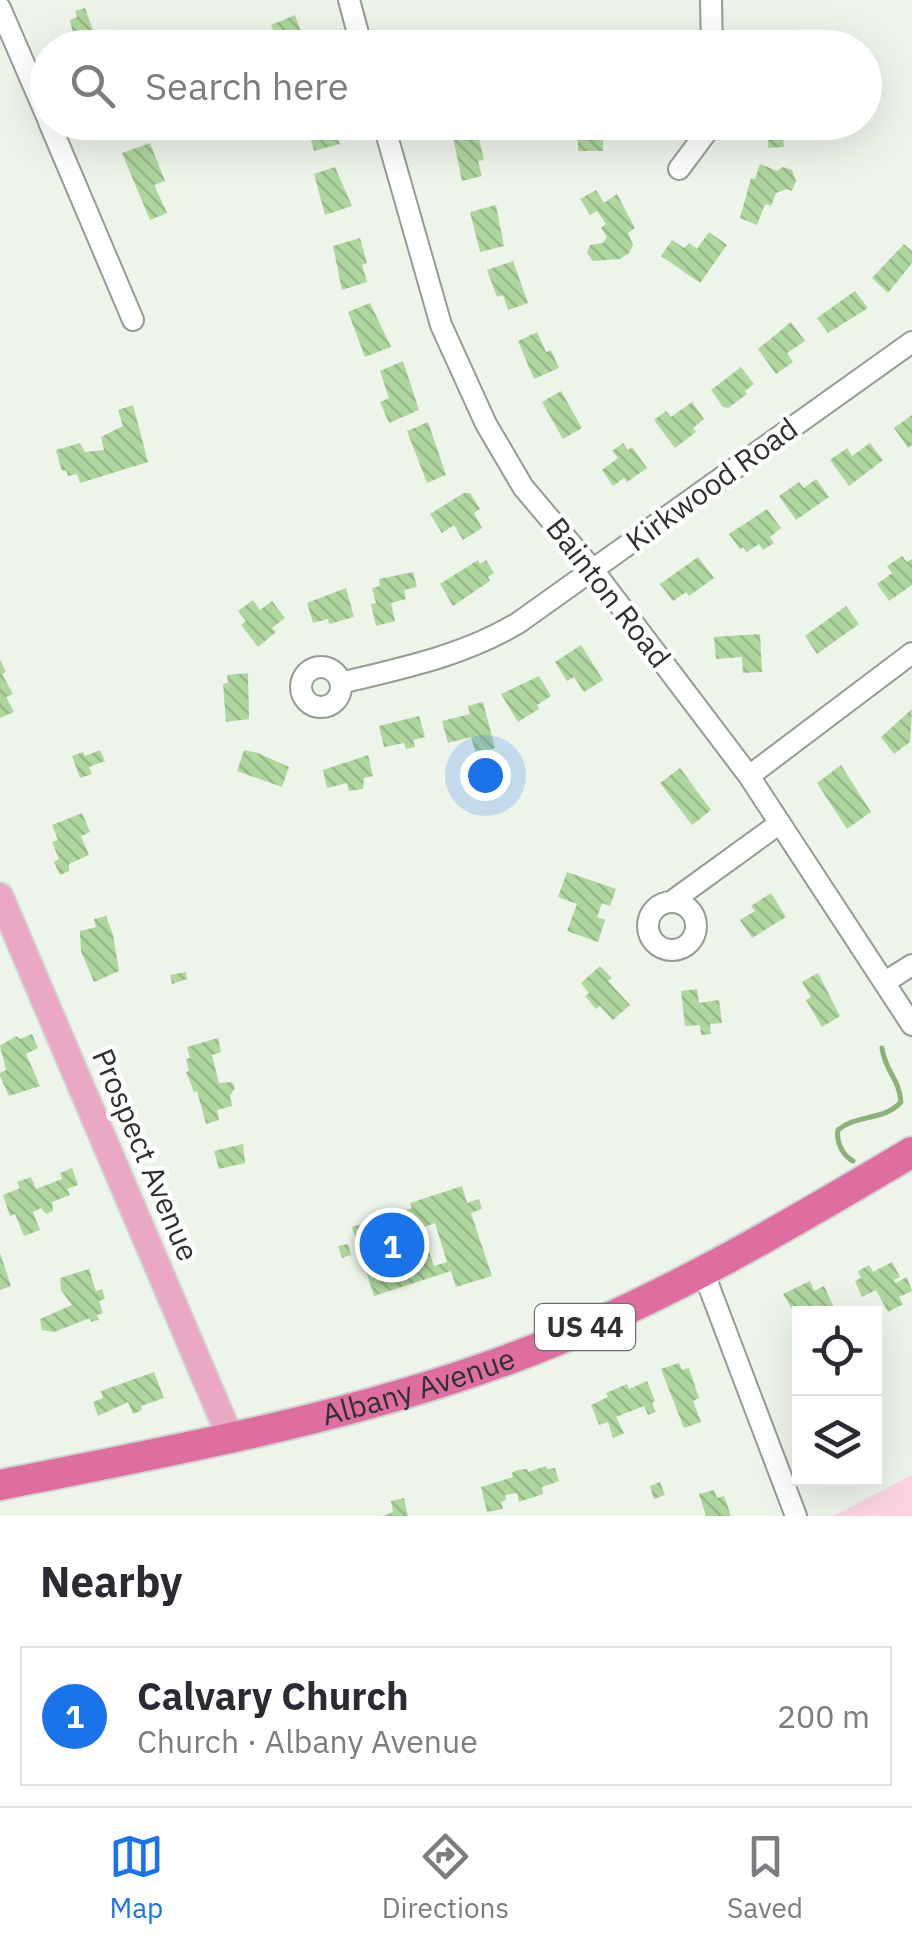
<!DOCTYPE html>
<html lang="en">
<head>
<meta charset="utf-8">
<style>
  body { margin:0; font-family:"IBM Plex Sans",sans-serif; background:#f2f2f3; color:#2b2b33 }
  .controls { position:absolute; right:30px; bottom:30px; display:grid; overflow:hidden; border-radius:0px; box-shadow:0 10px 40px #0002 }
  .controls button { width:90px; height:90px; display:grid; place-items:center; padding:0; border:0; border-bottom:2px solid #e1e1e2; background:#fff; color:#2b2b33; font:50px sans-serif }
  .you { position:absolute; left:485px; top:775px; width:35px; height:35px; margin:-25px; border:8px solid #fff; border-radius:50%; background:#1a73e8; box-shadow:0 0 0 15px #1a73e833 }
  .badge { display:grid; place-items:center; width:65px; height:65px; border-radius:50%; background:#1a73e8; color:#fff; font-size:32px; font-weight:700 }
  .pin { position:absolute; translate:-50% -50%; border:5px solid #fff; box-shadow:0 2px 10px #0006 }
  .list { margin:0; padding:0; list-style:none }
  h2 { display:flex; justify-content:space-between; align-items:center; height:130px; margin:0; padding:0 40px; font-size:42px }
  h2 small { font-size:32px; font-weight:400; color:#7c7c81 }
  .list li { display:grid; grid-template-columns:65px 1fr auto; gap:30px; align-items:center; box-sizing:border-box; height:140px; margin:0 20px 20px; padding:0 20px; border:2px solid #e1e1e2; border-radius:0px }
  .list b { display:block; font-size:38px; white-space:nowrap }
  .list p { margin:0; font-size:32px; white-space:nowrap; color:#7c7c81 }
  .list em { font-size:32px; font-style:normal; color:#7c7c81 }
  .icon { flex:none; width:55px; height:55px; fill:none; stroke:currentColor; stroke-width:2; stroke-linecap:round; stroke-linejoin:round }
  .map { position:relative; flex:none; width:912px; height:1516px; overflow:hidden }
  .search { position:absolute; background:#fff; box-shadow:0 10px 40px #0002; left:30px; right:30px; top:30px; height:110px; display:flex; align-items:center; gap:25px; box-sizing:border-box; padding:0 35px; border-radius:55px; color:#7c7c81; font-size:38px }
  .sheet { height:290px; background:#fff }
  nav { display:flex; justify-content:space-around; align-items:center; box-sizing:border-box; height:140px; border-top:2px solid #e1e1e2; background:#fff; font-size:28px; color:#7c7c81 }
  nav a { display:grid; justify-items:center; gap:5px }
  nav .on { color:#1a73e8 }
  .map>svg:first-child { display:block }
  .green { fill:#fcd4e2 }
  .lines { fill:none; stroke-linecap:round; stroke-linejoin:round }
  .stream { stroke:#8cb17d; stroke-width:5 }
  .building { fill:url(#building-back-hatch); fill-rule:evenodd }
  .minor-casing { stroke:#959c93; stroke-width:24 }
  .major-casing { stroke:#d1d2d1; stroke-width:29 }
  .highway-casing { stroke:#d1d2d1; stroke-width:34 }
  .minor { stroke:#fff; stroke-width:20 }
  .major { stroke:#eba8c5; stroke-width:25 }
  .highway { stroke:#de6e9f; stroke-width:30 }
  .labels { text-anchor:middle; stroke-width:9; stroke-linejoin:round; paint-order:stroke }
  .shield { fill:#fff; stroke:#6d6f6d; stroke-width:2.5 }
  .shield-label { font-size:28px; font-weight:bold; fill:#2f312e }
  .street-label { font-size:30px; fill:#2f312e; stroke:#fff }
</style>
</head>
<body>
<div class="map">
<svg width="912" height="1516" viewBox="0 0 912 1516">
  <defs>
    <pattern id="building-back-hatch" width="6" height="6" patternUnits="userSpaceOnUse" patternTransform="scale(2.5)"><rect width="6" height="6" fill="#afd69f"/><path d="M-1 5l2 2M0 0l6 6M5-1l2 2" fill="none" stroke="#97b889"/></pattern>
  </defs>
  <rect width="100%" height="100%" fill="#edf4ea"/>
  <!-- green -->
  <path class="green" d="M912 1475V1516H833Z"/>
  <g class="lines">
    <!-- stream -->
    <path class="stream" d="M853 1161C842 1155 836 1141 838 1130 857 1114 884 1121 901 1102 899 1078 885 1071 882 1048"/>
  </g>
  <!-- building -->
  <path class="building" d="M85 8 98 44 81 48 79 42 75 43 70 20 77 17 75 11Z
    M295 15 307 48H280L271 25Z
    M762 30H785V48H762Z
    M640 37H662V48H640Z
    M306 122H334L340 144 314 151Z
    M578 122H603V151H578Z
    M760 122H781L784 147 768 148V129L760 130Z
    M477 131 484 160 478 161 482 176 462 181 453 137Z
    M150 143 165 181 154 185 167 213 150 220 122 153Z
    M760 164 777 171 783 167 792 170 796 181 792 191 787 189 776 193 771 206 765 204 757 225 740 218 751 178 755 179Z
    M335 167 352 206 325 215 314 174Z
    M596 190 604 203 617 194 635 228 628 233 633 245 629 253 620 259 593 261 587 253 590 245 603 243 607 237 601 228 606 224 597 211 590 215 580 199Z
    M496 205 504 246 480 252 470 212Z
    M709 232 727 245 700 283 661 256 672 240 684 248 689 243 697 249Z
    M360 238 367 263 362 265 367 282 342 290 333 246Z
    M904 244 912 251V263L888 293 872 278Z
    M513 261 528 303 508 310 503 295 497 297 487 270Z
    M855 291 868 308 828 333 817 318Z
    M370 303 391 347 365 357 348 312Z
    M791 322 805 341 787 353 793 362 776 374 758 349Z
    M537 332 546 352 551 350 559 368 534 379 518 341Z
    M403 361 419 410 389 423 380 402 389 398 380 371Z
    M741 367 754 384 745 391 747 394 728 408 723 407 711 390Z
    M561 391 582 428 563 439 542 402Z
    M692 402 704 419 693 428 696 432 675 448 654 420 666 411 671 417Z
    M133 405 148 462 80 483 77 474 68 476 66 470 62 471 56 450 80 443 85 452 104 450 101 437 123 426 118 410Z
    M912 415V445L908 448 894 428Z
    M428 422 446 475 427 483 407 431Z
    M623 443 628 450 632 447 647 468 627 482 624 478 613 486 602 470 618 458 612 451Z
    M870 443 883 460 849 486 830 460 847 448 852 456Z
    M816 479 829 497 796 520 779 496 799 482 804 488Z
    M464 493H470L480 509 474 513 482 528 463 540 454 525 442 533 430 514Z
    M767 509 781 528 770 537 774 543 763 550 759 544 747 552 743 547 740 549 729 534Z
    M902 556 907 562 912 559V585L889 601 877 584 892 573 887 566Z
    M698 557 714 578 689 596 686 592 673 601 660 584Z
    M478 560 480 564 486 560 494 573 488 577 490 581 453 606 440 584Z
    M413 572 417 587 404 590 406 599 391 603 395 621 376 626 371 604 376 603 372 588 380 586 379 579Z
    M346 588 354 617 329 624 328 619 313 623 307 603Z
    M253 600 260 610 272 601 285 618 272 628 276 632 258 647 241 625 246 621 238 611Z
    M846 606 859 624 817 654 805 636Z
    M760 634 762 672 743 673 742 657 716 659 714 637Z
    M581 645 603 680 584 692 574 677 567 681 555 662Z
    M0 660 6 672 2 674 13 694 6 697 14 712 0 718Z
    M248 673 249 719 226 722 223 684 228 683 227 675Z
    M539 676 551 696 537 705 539 709 518 722 501 694Z
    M483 702 495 748 476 754 471 737 448 743 442 721 470 714 468 706Z
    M912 709 910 742 894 754 881 737Z
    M419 716 425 737 413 740 415 747 406 749 404 743 384 747 379 726Z
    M100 750 105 761 89 767 92 774 80 778 72 756 83 752 85 756Z
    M244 750 258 753 289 767 282 787 237 771Z
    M368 755 373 776 364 778 363 789 349 791 347 783 327 788 323 770Z
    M841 765 871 812 847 829 817 783Z
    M680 768 711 810 692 825 660 783Z
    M82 813 90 832 81 836 89 855 69 864V871L60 875 54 862 59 859 52 842 58 840 52 825Z
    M567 872 616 889 610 906 602 903 597 917 605 920 598 942 567 931 577 904 558 897Z
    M771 893 786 917 752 938 740 920 755 911 751 906Z
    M106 916 113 935 119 971 94 982 81 951 80 931 96 927 94 919Z
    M600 966 612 978 608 981 630 1005 613 1020 600 1006 596 1009 585 996 589 993 581 983Z
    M186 972 187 979 172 984 170 975Z
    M818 973 840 1016 822 1027 806 1000 811 997 802 982Z
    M697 989 699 1003 719 1000 722 1023 710 1024 711 1034 701 1035 700 1025 685 1026 681 991Z
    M32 1034 38 1048 26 1054 40 1086 9 1096 0 1076V1073L6 1070 0 1046 16 1036 20 1039Z
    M218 1038 221 1052 212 1055 219 1083 232 1082 235 1088 230 1096 232 1106 217 1110 219 1120 206 1124 197 1091 194 1092 186 1072 189 1071 186 1059 190 1058 187 1047Z
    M243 1144 245 1163 219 1169 214 1151Z
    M72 1168 78 1185 67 1189 70 1195 52 1202 53 1211 46 1214 41 1208 33 1212 40 1230 24 1236 15 1214 10 1216 3 1195 20 1188 17 1182 31 1177 36 1189 62 1179 60 1173Z
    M462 1186 467 1203 479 1199 482 1209 471 1213 492 1276 456 1287 451 1271 374 1296 352 1227 412 1208 410 1203ZM435 1223 447 1262 434 1266 421 1228Z
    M348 1244 351 1255 342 1258 338 1246Z
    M0 1253 11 1286 0 1290Z
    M892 1262 900 1277 894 1280 896 1283 907 1277 912 1291 899 1297 903 1304 888 1312 876 1290 862 1297 855 1281 861 1278 858 1271 869 1265 873 1272Z
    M89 1269 96 1291 102 1289 105 1299 99 1301 103 1313 97 1315 99 1320 91 1322 90 1318 54 1332 42 1330 40 1319 72 1305 61 1290 60 1278Z
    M810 1281 814 1291 824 1286 837 1314H800V1322L783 1294Z
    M679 1363 682 1370 689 1368 699 1398 693 1401 701 1422 684 1428 661 1369Z
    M154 1372 164 1398 141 1406 142 1410 133 1414 128 1402 98 1416 93 1402 103 1398 101 1391Z
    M647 1381 655 1401 652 1403 656 1412 648 1415 644 1406 616 1417 624 1433 613 1438 608 1422 599 1425 591 1405 608 1397 606 1393 627 1384 629 1389Z
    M546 1466 547 1469 555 1468 559 1481 542 1487 543 1494 519 1502 517 1493 505 1495 506 1500 501 1502 503 1509 487 1512 481 1487 513 1477 512 1473 517 1470 527 1469 528 1472Z
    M660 1482 665 1495 654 1499 650 1486Z
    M714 1490 717 1498 724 1496 731 1516H706L699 1494Z
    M404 1498 408 1516H382L393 1512 391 1501Z"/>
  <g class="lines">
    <defs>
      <path id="minor" d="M349 0 362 48
        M711 0 712 48
        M0 8 48 119
        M49 122 133 320
        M383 122 441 325 486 424 523 487 593 570 749 776 912 1025
        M679 169 714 122
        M301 687a20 20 0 1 1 40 0a20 20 0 1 1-40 0Z
        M341 683C402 668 463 656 518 623L912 342
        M749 776 912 653
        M671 902 780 823
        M648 926a24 24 0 1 1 48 0a24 24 0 1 1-48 0Z
        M885 982 912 965
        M703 1271 796 1516"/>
      <path id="major" d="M0 896 231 1439"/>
      <g id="highway">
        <path id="s1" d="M0 1485C169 1451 338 1421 501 1362 646 1310 781 1230 912 1152"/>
      </g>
    </defs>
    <!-- minor casing -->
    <use href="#minor" class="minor-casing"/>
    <!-- major casing -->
    <use href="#major" class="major-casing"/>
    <!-- highway casing -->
    <use href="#highway" class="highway-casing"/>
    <!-- minor -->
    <use href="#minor" class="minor"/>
    <!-- major -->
    <use href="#major" class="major"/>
    <!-- highway -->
    <use href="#highway" class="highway"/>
  </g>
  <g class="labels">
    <!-- shield labels -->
    <rect class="shield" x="535" y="1304" width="100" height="46" rx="8"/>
    <g class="shield-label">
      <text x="585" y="1337">US 44</text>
    </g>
    <!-- street labels -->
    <g class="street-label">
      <text transform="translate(712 485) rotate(-36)" y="10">Kirkwood Road</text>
      <text transform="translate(608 593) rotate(52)" y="10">Bainton Road</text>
      <text transform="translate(145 1155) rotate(67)" y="10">Prospect Avenue</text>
      <text dy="10" stroke="none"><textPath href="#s1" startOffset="430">Albany Avenue</textPath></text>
    </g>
  </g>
</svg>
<div class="controls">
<button><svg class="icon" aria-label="locate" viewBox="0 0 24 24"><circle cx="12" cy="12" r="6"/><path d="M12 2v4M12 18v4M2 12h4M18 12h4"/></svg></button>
<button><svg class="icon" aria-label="layers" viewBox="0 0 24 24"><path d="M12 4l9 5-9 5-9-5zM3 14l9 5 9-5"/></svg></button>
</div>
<div class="you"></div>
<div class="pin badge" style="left:392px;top:1245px">1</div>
<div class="search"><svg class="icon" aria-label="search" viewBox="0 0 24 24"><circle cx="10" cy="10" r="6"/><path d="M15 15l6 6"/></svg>Search here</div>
</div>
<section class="sheet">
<h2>Nearby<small></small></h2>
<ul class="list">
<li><span class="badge">1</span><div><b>Calvary Church</b><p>Church · Albany Avenue</p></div><em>200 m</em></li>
</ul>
</section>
<nav>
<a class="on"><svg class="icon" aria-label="map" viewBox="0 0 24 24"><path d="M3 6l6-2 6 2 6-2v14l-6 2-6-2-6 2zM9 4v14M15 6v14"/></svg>Map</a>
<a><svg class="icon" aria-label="directions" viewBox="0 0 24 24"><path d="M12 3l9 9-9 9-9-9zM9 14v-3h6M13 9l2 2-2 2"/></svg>Directions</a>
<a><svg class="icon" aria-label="saved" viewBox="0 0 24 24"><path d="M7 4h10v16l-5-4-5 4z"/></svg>Saved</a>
</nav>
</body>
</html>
